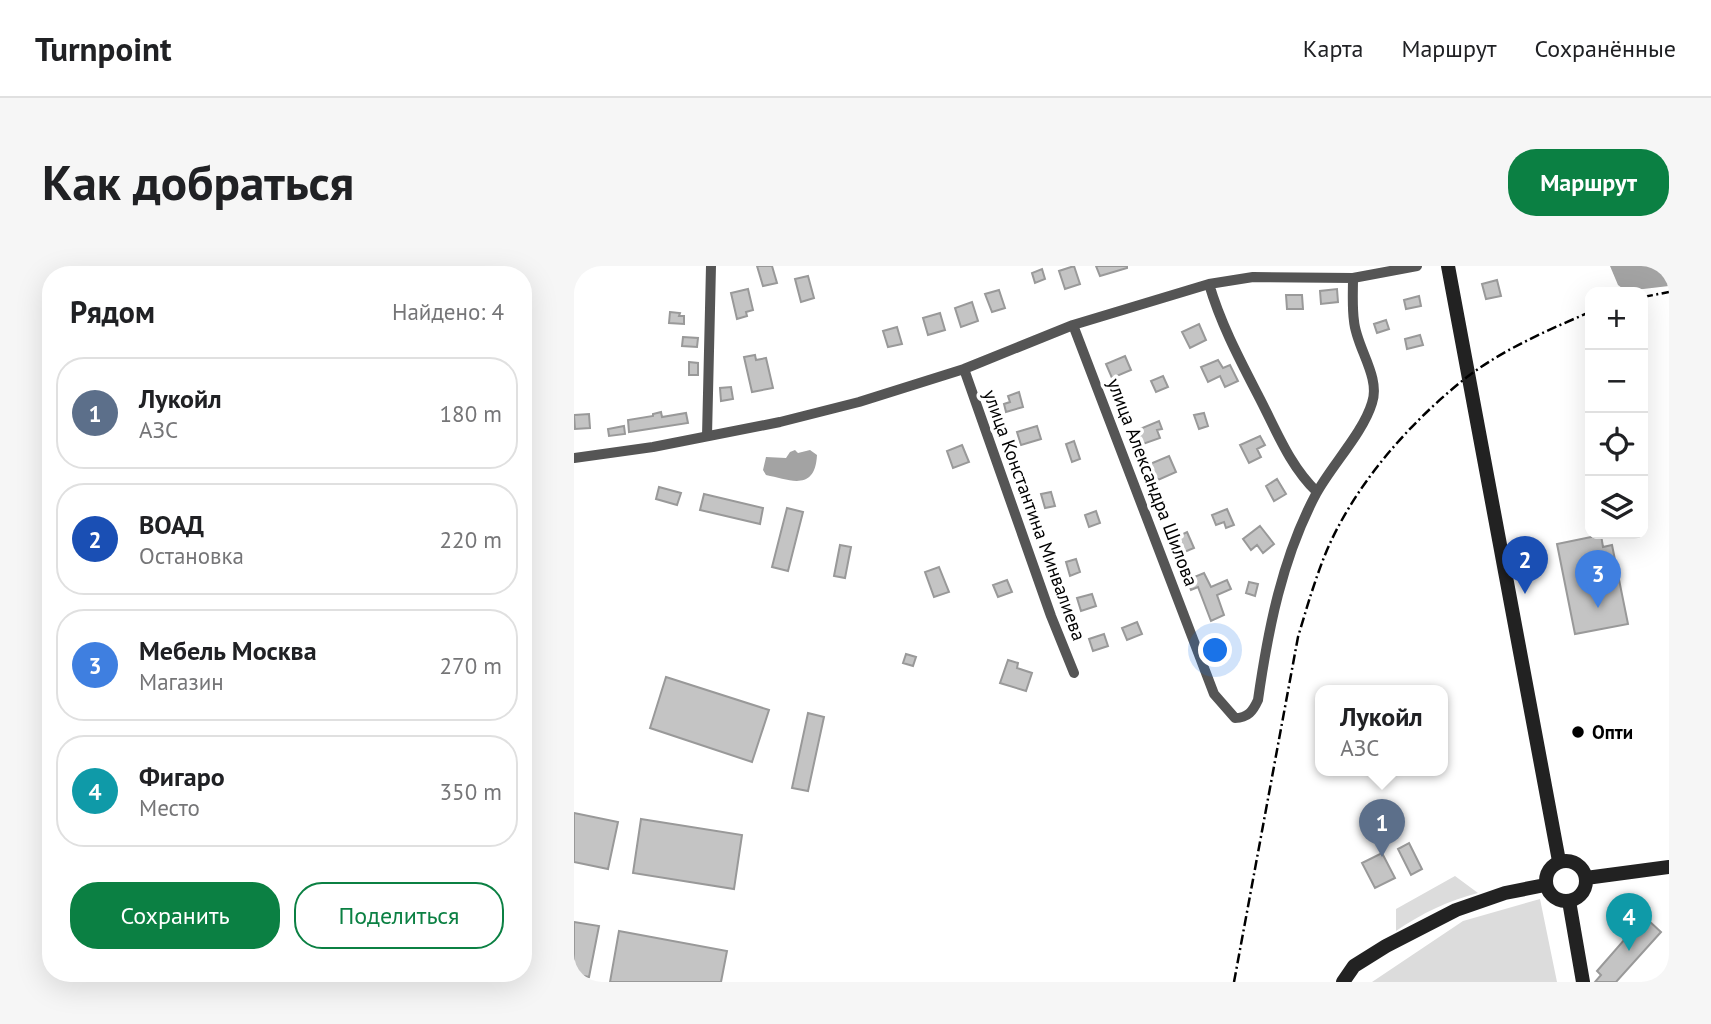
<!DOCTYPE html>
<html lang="ru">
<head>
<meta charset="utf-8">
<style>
  body { margin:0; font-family:"PT Sans",sans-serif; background:#f6f6f6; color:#202124 }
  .controls { position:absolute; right:21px; top:21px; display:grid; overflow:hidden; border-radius:14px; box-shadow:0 7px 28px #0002 }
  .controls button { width:63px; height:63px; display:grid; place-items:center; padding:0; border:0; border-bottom:2px solid #e0e0e0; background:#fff; color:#202124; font:35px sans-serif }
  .you { position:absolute; left:642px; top:385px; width:24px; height:24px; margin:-18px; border:5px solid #fff; border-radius:50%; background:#1a73e8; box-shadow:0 0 0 10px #1a73e833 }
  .badge { display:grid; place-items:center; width:46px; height:46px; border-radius:50%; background:#0b8043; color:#fff; font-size:23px; font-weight:700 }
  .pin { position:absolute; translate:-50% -58px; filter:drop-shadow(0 2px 4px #0008) }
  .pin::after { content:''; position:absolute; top:37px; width:24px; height:21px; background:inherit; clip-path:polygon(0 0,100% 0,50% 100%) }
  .popup { position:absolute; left:741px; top:419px; width:133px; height:91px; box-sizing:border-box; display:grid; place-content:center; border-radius:14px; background:#fff; filter:drop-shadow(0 2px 5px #0005); font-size:23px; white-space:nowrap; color:#757577 }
  .popup b { font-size:26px; color:#202124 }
  .popup::after { content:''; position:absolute; left:50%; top:100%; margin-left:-14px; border:14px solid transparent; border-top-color:#fff }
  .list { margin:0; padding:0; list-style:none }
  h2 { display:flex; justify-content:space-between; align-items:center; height:91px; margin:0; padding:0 28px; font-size:30px }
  h2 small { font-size:23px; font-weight:400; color:#757577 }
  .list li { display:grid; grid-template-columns:46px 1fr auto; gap:21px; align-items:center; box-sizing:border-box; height:112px; margin:0 14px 14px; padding:0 14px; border:2px solid #e0e0e0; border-radius:28px }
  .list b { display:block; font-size:26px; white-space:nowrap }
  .list p { margin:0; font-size:23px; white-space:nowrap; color:#757577 }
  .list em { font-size:23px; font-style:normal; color:#757577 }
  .actions { display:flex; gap:14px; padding:21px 28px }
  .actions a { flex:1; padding:16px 0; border:2px solid #0b8043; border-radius:28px; text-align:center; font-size:24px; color:#0b8043 }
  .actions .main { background:#0b8043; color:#fff }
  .icon { flex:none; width:38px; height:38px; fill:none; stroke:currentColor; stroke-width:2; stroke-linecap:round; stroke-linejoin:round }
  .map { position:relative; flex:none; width:1095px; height:716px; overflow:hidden; border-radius:28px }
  header { display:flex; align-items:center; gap:42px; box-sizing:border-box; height:98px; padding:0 35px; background:#fff; border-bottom:2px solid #e0e0e0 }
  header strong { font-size:33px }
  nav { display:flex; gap:38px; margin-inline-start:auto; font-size:24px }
  .intro { display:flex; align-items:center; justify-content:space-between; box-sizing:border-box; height:168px; padding:0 42px }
  h1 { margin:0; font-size:49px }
  .button { padding:18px 32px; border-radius:28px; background:#0b8043; color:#fff; font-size:24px; font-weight:700 }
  main { display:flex; gap:42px; padding:0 42px }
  aside { flex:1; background:#fff; border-radius:28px; box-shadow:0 7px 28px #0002 }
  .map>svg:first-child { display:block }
  .green { fill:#dcdcdc }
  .water { fill:#a3a3a3 }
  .building { fill:#c4c4c4; stroke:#999; stroke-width:2 }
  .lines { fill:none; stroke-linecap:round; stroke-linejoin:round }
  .minor { stroke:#555; stroke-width:10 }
  .secondary { stroke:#222; stroke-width:14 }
  .rail { stroke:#000; stroke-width:2.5; stroke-dasharray:10 3.5 2 3.5; stroke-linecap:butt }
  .poi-dot { fill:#000; stroke:#fff; stroke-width:2.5 }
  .labels { text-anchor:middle; stroke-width:7; stroke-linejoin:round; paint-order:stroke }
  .street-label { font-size:19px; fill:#000; stroke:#fff }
  .poi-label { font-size:19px; font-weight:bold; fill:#000; stroke:#fff; text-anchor:start }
</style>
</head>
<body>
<header>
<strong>Turnpoint</strong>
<nav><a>Карта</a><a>Маршрут</a><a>Сохранённые</a></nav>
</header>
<div class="intro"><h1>Как добраться</h1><a class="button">Маршрут</a></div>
<main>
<aside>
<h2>Рядом<small>Найдено: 4</small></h2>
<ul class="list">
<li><span class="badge" style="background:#5c6f8a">1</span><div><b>Лукойл</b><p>АЗС</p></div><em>180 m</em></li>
<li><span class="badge" style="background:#1a4fb4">2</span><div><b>ВОАД</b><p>Остановка</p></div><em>220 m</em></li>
<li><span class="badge" style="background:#3f7fe0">3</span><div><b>Мебель Москва</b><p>Магазин</p></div><em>270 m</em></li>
<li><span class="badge" style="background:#0f9aa8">4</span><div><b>Фигаро</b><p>Место</p></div><em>350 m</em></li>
</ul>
<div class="actions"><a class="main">Сохранить</a><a>Поделиться</a></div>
</aside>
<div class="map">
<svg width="1095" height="716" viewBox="0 0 1095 716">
  <rect width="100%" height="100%" fill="#fff"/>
  <!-- green -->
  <path class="green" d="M881 610 904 627C876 634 846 648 822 665V643Z
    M966 633 983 716H798L889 655Z"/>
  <!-- water -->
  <path class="water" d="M1036 0H1095V20L1052 25 1044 19Z
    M221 184 224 187 236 184 243 189C241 226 216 214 192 209L189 204 192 191 212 192 216 186Z"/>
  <!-- building -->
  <path class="building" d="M183 0H198L203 17 189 20Z
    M500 0 506 18 491 23 485 5Z
    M522 0H553V2L526 10Z
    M468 3 471 13 461 17 458 7Z
    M234 10 240 32 227 36 221 13Z
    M923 14 927 30 912 33 908 18Z
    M174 23 179 44 172 46 173 50 163 53 157 27Z
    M763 23 764 36 747 38 746 25Z
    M425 24 431 42 418 46 411 28Z
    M712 29H728L729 43H713Z
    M845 30 847 40 832 43 830 34Z
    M398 36 404 55 387 61 381 42Z
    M96 46 106 47 105 50H110V58L95 57Z
    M366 47 371 64 354 69 349 52Z
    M812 54 815 63 803 67 800 58Z
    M625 58 632 74 616 82 608 66Z
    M323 61 328 78 314 81 309 65Z
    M846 69 849 79 833 83 831 73Z
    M109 71 124 72 123 81 108 80Z
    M181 89 182 94 192 92 199 122 178 126 170 91Z
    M551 90 557 104 538 112 532 98Z
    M644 94 649 102 656 99 664 115 651 121 646 110 634 116 627 101Z
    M115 96 124 97V109H115Z
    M589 110 594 121 582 126 577 115Z
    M157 121 159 133 147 135 146 122Z
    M445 126 449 141 432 146 430 138 436 136 434 130Z
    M87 146 88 151 112 147 114 157 55 166 54 154 79 150V148Z
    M630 147 634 160 625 163 620 149Z
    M15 148 16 162 1 163 0 149Z
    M585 155 588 163 583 164 586 172 566 179 561 165Z
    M50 160 51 168 35 170 34 163Z
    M463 160 467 173 447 179 443 166Z
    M686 170 691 179 683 183 687 191 675 197 666 179Z
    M500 175 506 193 498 196 492 178Z
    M388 179 395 196 379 202 373 185Z
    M595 190 602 206 584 214 576 198Z
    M703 213 712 228 700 235 692 220Z
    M85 221 107 227 103 239 82 233Z
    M477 226 481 240 471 242 467 228Z
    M130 228 189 242 186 258 126 244Z
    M213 242 229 246 214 305 198 301Z
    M653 243 660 259 652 262 650 256 642 259 638 249Z
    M522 245 526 257 515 261 511 249Z
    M686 260 700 278 689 287 683 279 677 284 669 273Z
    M613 266 620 282 608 287 601 272Z
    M1027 269 1029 281 1038 279 1054 358 1001 368 983 278Z
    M266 279 277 281 271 312 260 310Z
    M502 293 506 306 496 310 492 296Z
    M365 301 375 326 360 331 351 306Z
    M630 307 637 321 653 314 657 323 643 329 650 349 637 355 624 321 617 324 613 314Z
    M433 314 438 326 424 331 419 319Z
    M675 316 684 318 681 330 672 327Z
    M518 328 522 340 507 345 503 332Z
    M563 356 568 368 553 374 548 362Z
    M530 368 534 380 519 385 515 373Z
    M332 388 342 391 339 400 329 397Z
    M434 394 444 397 443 402 458 407 452 425 426 417Z
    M92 411 195 444 178 496 76 462Z
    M234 447 250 451 234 525 218 522Z
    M0 547 44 556 34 603 0 596Z
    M67 553 168 569 160 623 59 607Z
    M835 577 848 603 837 609 824 583Z
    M808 587 821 612 801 622 788 597Z
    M1074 654 1087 666 1042 716H1021L1027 709 1023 705 1064 658 1068 661Z
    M0 656 25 660 15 711 0 708Z
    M45 665 153 685 147 716H36Z"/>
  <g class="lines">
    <!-- minor -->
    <path class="minor" d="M635 18C647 59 667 96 686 133 703 166 716 200 743 226
      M499 59 640 428 661 452C674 452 679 445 684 434 694 364 708 292 742 228 757 200 789 167 798 137 807 111 782 81 780 55 778 41 779 26 779 12
      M390 103 477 350 500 407
      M133 170 137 0
      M0 192 79 181 206 156 285 136 390 103 499 59 635 18 679 11 779 12 843 0"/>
    <!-- secondary -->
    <path class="secondary" d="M874 0 985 595
      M972 615a20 20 0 1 1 40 0a20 20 0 1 1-40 0Z
      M1012 612 1095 601
      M995 635 1009 716
      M769 716 780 700 812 680 882 644 931 627 971 619"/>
    <!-- rail -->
    <path class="rail" d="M1069 31 1095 26
      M660 716 724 371C733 341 741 313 753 284 782 217 836 156 893 111 930 83 974 64 1016 46"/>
  </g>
  <!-- markers -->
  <circle class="poi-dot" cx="1004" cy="466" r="7"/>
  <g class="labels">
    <!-- street labels -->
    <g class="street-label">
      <text transform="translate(579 216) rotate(69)" y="7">улица Александра Шилова</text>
      <text transform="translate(461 249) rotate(70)" y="7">улица Константина Минвалиева</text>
    </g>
    <!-- poi labels -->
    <g class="poi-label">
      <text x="1018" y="473">Опти</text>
    </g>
  </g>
</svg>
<div class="controls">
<button>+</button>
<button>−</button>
<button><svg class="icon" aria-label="locate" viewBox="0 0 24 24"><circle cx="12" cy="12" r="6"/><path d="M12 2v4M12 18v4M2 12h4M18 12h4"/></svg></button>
<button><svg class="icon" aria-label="layers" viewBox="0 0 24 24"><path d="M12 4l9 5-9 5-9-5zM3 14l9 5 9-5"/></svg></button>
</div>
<div class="you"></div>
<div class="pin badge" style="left:808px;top:591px;background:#5c6f8a">1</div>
<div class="popup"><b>Лукойл</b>АЗС</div>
<div class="pin badge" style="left:951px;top:328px;background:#1a4fb4">2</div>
<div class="pin badge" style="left:1024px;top:342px;background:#3f7fe0">3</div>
<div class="pin badge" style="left:1055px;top:685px;background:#0f9aa8">4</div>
</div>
</main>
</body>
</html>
